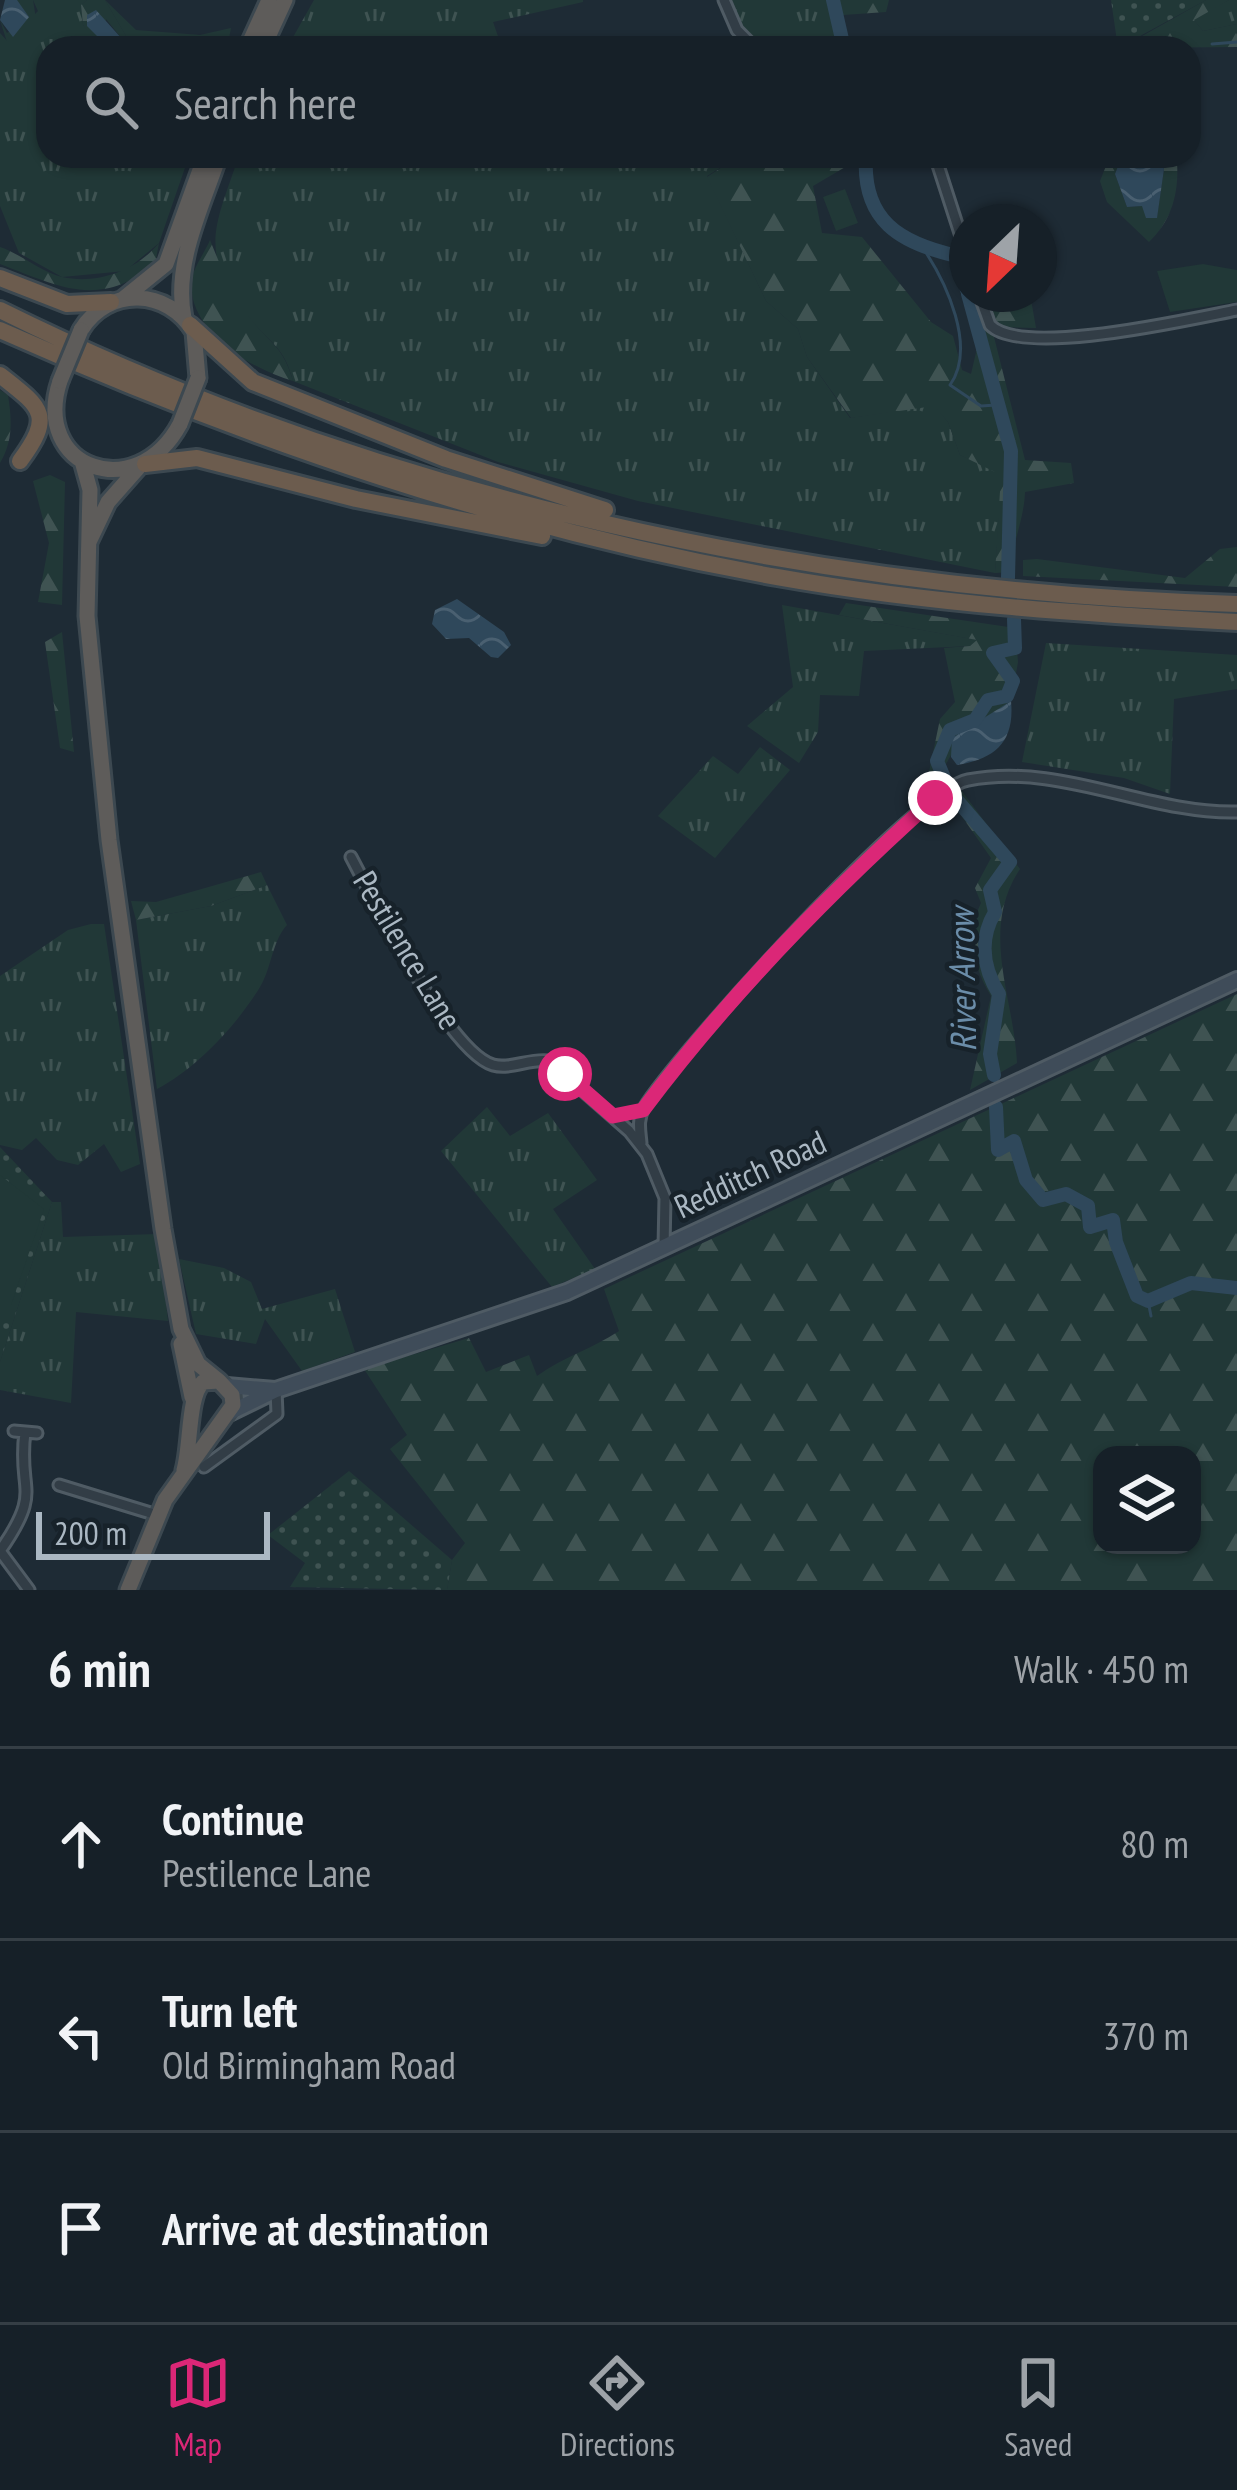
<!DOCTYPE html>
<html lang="en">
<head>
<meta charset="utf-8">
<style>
  body { margin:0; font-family:"PT Sans Narrow",sans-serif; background:#232d34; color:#f1f3f6 }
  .controls { position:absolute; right:36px; bottom:36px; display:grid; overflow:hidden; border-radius:24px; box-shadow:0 3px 9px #0004 }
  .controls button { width:108px; height:108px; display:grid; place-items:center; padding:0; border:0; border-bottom:3px solid #353e45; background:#162028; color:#f1f3f6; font:60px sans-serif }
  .compass { position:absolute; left:949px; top:204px; width:108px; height:108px; border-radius:50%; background:#162028; box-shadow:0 3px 9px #0004; rotate:205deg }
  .scale { position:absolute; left:36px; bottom:30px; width:234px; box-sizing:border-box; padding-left:12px; border:6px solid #abb8c3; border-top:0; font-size:33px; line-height:42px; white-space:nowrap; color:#abb8c3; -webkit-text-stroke:9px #17222a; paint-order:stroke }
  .stop { position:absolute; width:36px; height:36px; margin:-27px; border:9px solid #db2777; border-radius:50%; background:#fff }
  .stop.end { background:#db2777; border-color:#fff; box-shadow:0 3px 12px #0008 }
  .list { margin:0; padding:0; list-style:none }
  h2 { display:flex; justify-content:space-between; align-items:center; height:156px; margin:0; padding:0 48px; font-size:51px }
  h2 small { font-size:39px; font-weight:400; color:#9ea3a8 }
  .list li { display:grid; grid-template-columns:78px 1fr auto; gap:36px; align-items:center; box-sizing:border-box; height:192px; padding:0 48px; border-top:3px solid #353e45 }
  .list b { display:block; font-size:45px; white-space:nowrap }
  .list p { margin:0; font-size:39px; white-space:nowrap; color:#9ea3a8 }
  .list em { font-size:39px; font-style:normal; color:#9ea3a8 }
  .icon { flex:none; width:66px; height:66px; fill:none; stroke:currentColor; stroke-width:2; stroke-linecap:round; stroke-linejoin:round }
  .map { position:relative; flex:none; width:1237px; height:1590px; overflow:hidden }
  .search { position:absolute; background:#162028; box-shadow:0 3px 9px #0004; left:36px; right:36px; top:36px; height:132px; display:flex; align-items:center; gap:30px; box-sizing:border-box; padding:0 42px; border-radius:36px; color:#9ea3a8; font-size:45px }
  .sheet { height:732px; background:#162028 }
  nav { display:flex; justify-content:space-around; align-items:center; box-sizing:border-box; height:168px; border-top:3px solid #353e45; background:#162028; font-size:33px; color:#9ea3a8 }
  nav a { display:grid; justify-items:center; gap:6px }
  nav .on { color:#db2777 }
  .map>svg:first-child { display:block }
  .grass { fill:url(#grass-tufts) }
  .forest { fill:url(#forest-firs); fill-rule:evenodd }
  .park { fill:url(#park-dots) }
  .garden { fill:#213837 }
  .water { fill:url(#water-waves) }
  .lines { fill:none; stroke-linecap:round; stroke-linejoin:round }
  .stream { stroke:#2f485b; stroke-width:3 }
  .river { stroke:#2f485b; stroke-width:14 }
  .minor-casing { stroke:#4f5b64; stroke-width:15 }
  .secondary-casing { stroke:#4f5b64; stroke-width:20 }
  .trunk-casing { stroke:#3c4850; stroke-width:21 }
  .motorway-casing { stroke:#3c4850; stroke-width:22 }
  .minor { stroke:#323d46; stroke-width:9 }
  .secondary { stroke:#3f4c59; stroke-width:14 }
  .trunk { stroke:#5e5c5a; stroke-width:15 }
  .motorway { stroke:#6c5c4e; stroke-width:16 }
  .trunk-bridge-casing { stroke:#3c4850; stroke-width:21; stroke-linecap:butt }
  .trunk-bridge { stroke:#5e5c5a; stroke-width:15 }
  .route { stroke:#db2777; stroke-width:15 }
  .labels { text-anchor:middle; stroke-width:9; stroke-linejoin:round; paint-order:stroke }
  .street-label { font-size:33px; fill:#abb8c3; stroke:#17222a }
  .water-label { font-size:36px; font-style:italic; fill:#6b8da9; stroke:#17222a }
</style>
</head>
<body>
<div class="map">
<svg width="1237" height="1590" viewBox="0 0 1237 1590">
  <defs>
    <pattern id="grass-tufts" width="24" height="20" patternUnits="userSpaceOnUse" patternTransform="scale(3)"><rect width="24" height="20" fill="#213837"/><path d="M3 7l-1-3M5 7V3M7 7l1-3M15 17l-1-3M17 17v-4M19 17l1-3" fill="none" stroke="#3f5352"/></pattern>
    <pattern id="forest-firs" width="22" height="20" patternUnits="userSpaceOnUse" patternTransform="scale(3)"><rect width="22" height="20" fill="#213837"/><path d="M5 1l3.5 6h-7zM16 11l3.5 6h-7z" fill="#3f5352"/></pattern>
    <pattern id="park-dots" width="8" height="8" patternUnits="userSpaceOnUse" patternTransform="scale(3)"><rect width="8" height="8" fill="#213837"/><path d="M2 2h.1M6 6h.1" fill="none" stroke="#3f5352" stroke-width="1.8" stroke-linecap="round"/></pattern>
    <pattern id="water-waves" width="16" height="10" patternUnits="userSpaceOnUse" patternTransform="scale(3)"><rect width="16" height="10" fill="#2f485b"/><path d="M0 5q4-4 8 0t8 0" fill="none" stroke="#4a6071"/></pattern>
  </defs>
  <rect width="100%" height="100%" fill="#1e2b35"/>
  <!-- grass -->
  <path class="grass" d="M33 0H87L81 5 83 25 102 48H48V156H189L159 243 125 271 62 277 19 253 0 206V33L8 42 38 11Z
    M105 0 136 30 200 35 231 28 227 48H133Z
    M314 0H583V2L493 22 502 48H287Z
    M731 0H839L843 48C790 48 750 61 731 0Z
    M1229 0H1237V24L1203 31 1193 19Z
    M239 156H739L707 176 766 301 798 329 807 357 850 418 934 405 948 422 960 455 1002 474 995 573 638 501 498 462 293 381C284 347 273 346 252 321 197 254 214 229 239 156Z
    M782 605 978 640 970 646 864 651 859 696 820 695 818 732 799 763 747 726 793 687Z
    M1046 643 1237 655V689L1174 699 1170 794 1124 778 1022 762Z
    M760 747 790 770 715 858 658 816 713 756 738 774Z
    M267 885 287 925C272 941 272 967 260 987 236 1026 197 1068 157 1089L136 920 211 906Z
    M91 924H104L140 1164 121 1172 104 1144 78 1165 57 1160 36 1138 22 1150 0 1145V976L68 930Z
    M487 1107 510 1136 548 1113 597 1180 553 1209 595 1269 552 1287 441 1151Z
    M52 1202H61L63 1237 158 1234 168 1321 76 1312 71 1403 0 1390V1362Z
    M179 1259 224 1268 251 1282 262 1309 335 1289 355 1352 302 1371 265 1319 256 1344 196 1334Z"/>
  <!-- forest -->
  <path class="forest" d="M16 0H33L37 26 29 40 7 42 0 20 7 33 29 17Z
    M87 0H105L133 48H121L123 40 106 19 105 45 115 48 99 47 83 25 81 5Z
    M839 0H889L886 12 843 15Z
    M1206 0H1229L1194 20 1203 31 1237 24V47L1121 48Z
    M739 156H864L813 186 822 233 862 237 931 322 953 336 962 370 971 374 982 327 993 333 1025 460 1071 463 1074 483 1025 492C1024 521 1011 545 1011 572L995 573 1001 475 960 455 948 422 934 406 851 418 807 357 798 329 766 301 707 177Z
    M1110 156H1122L1115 174 1127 207 1142 206 1157 217 1164 169 1159 156 1177 162C1179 193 1172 220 1149 242L1107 202 1100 181Z
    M210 240C221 267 232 295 250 318 271 345 283 346 293 381 252 369 190 334 191 282 192 270 205 252 210 240Z
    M159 243 155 264C99 309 60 287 0 264V247C21 254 41 272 62 277 98 285 137 270 159 243Z
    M983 294H1030L1036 328 998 327Z
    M0 390 8 395C12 421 13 441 0 463Z
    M50 475 65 482 62 605 38 602 49 543 33 481Z
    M1237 547V587L1023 576V560L1037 559 1185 578 1220 549Z
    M846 603 1015 628 1018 662 1011 701 960 739 937 780 929 772 940 719 955 702 944 648 970 646 977 640 839 615Z
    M62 632 74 752 60 748 45 642Z
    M961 790 1020 869C979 931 1014 997 1017 1063L970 1090 991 996C973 967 966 934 981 903L975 888 991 858 949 798Z
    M261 872 267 885 211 906 136 920 131 901 156 902Z
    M1237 994V1590H447L452 1560 465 1543 390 1449 407 1435 364 1369 469 1338 486 1372 529 1355 537 1376C565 1356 592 1349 619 1331L604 1289ZM1102 1455H1192V1545H1102Z"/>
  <!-- park -->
  <path class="park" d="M1111 0H1206L1118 48Z
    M0 1147 52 1202 0 1362Z
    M349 1471 452 1560 447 1590 290 1587 305 1563 268 1535Z"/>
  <!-- garden -->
  <path class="garden" d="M845 189 858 223 836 231 823 197Z
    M1203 264 1237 270V302L1170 312 1157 271Z
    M0 1175 44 1209 11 1305H0Z"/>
  <!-- water -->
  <path class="water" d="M5 0H17L29 17 13 37 0 20Z
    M96 10 123 40 125 46 106 45 87 26V15Z
    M1122 156H1159L1164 169 1157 218H1146L1142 206 1127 207 1115 174Z
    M457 599 504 632 511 645 498 658 491 657 469 638 446 639 432 624 435 610Z
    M1011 701C1015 743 994 759 957 765L951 757 952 738Z"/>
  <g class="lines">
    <!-- stream -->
    <path class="stream" d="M1212 44 1237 42
      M923 248C946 282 977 347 950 385L981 406 996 405
      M1148 1301 1151 1316"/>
    <!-- river -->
    <path class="river" d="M833 0 844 48
      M866 156C862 220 899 243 957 256L967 290
      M968 294 1011 451 1008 578
      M994 1075 990 1054 999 994C983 968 979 939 995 912L990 890 1010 862 950 792 937 761 950 730 975 720 988 700 1007 696 1013 681 993 653 1015 648 1014 619
      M996 1107 998 1150 1014 1141 1026 1180 1043 1200 1066 1194 1088 1206 1090 1227 1113 1220 1116 1242 1137 1296 1148 1301 1191 1283 1237 1288"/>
    <defs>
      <path id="minor" d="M724 0 737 30 755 48
        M935 156 967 255
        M979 294 990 325C1022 358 1190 319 1237 310
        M351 857C374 900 449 1052 493 1065 511 1070 530 1058 549 1061L629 1131 647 1154 665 1198 664 1247
        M641 1143C640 1131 637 1120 644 1108 677 1054 917 789 968 780 1061 762 1146 814 1237 812
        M14 1431 37 1433
        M204 1467 277 1414 276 1390
        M59 1485 157 1515
        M0 1551C44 1488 17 1493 25 1432
        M0 1551 29 1590"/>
      <path id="secondary" d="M227 1386 275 1390
        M229 1413 276 1390 567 1292 1237 980"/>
      <path id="trunk" d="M247 48 269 0
        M263 48 285 0
        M124 298 166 264 205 156
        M184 318C173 264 202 207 219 156
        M81 330C108 286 168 288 194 332L198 378
        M60 381C31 468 136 506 180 424
        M82 461 90 490 87 616 109 840 163 1229 181 1329 198 1364 219 1381
        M89 542 108 502 138 468
        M181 1344 192 1397
        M128 1590 165 1500 233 1405 232 1395 219 1381 203 1382C188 1395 191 1446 184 1470"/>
      <path id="motorway" d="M0 278 67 304 111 302
        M0 310C382 499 812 591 1237 604
        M190 325 253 382 446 459 605 510
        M0 330C250 441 507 529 777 577 929 604 1083 614 1237 622
        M0 375C42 408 54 415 20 461
        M145 464 197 458 356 499 542 536"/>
    </defs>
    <!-- minor casing -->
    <use href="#minor" class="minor-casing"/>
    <!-- secondary casing -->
    <use href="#secondary" class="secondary-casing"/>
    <!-- trunk casing -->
    <use href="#trunk" class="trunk-casing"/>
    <!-- motorway casing -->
    <use href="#motorway" class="motorway-casing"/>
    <!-- minor -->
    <use href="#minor" class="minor"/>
    <!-- secondary -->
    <use href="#secondary" class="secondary"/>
    <!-- trunk -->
    <use href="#trunk" class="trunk"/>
    <!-- motorway -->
    <use href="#motorway" class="motorway"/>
    <defs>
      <path id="trunk-bridge" d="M60 381 81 330
        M180 424 198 378"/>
    </defs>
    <!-- trunk-bridge casing -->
    <use href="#trunk-bridge" class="trunk-bridge-casing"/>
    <!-- trunk-bridge -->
    <use href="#trunk-bridge" class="trunk-bridge"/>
  </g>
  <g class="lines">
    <!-- route -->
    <path class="route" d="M565 1074 613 1116 643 1110C729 995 829 893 935 798"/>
  </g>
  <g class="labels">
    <!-- street labels -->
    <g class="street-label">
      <text transform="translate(408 950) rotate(59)" y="12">Pestilence Lane</text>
      <text transform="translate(750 1174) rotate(-25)" y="12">Redditch Road</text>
    </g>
    <!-- water labels -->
    <g class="water-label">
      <text transform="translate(962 980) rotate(-91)" y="13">River Arrow</text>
    </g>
  </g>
</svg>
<div class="controls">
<button><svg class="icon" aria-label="layers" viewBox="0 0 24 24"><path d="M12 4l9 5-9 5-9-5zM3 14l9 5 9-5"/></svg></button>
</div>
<svg class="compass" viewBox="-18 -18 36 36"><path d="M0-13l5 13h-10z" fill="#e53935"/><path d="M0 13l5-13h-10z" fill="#9ea3a8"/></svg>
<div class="scale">200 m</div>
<div class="stop" style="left:565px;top:1074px"></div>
<div class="stop end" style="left:935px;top:798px"></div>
<div class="search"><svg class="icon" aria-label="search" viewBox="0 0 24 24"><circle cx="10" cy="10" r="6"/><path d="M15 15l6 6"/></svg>Search here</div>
</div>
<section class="sheet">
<h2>6 min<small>Walk · 450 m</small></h2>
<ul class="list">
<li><svg class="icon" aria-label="ahead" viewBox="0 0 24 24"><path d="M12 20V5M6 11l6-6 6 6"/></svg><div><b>Continue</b><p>Pestilence Lane</p></div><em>80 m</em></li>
<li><svg class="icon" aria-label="left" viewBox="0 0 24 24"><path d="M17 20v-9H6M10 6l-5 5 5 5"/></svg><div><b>Turn left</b><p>Old Birmingham Road</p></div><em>370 m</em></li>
<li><svg class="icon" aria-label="arrive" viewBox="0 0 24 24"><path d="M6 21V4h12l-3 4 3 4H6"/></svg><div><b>Arrive at destination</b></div></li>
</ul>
</section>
<nav>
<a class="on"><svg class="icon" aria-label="map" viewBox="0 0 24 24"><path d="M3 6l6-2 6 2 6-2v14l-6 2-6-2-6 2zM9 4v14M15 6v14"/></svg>Map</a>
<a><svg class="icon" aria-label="directions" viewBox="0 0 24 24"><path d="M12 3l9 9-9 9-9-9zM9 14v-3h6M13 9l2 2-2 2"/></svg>Directions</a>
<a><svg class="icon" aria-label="saved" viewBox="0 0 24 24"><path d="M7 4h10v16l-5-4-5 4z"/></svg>Saved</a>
</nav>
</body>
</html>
